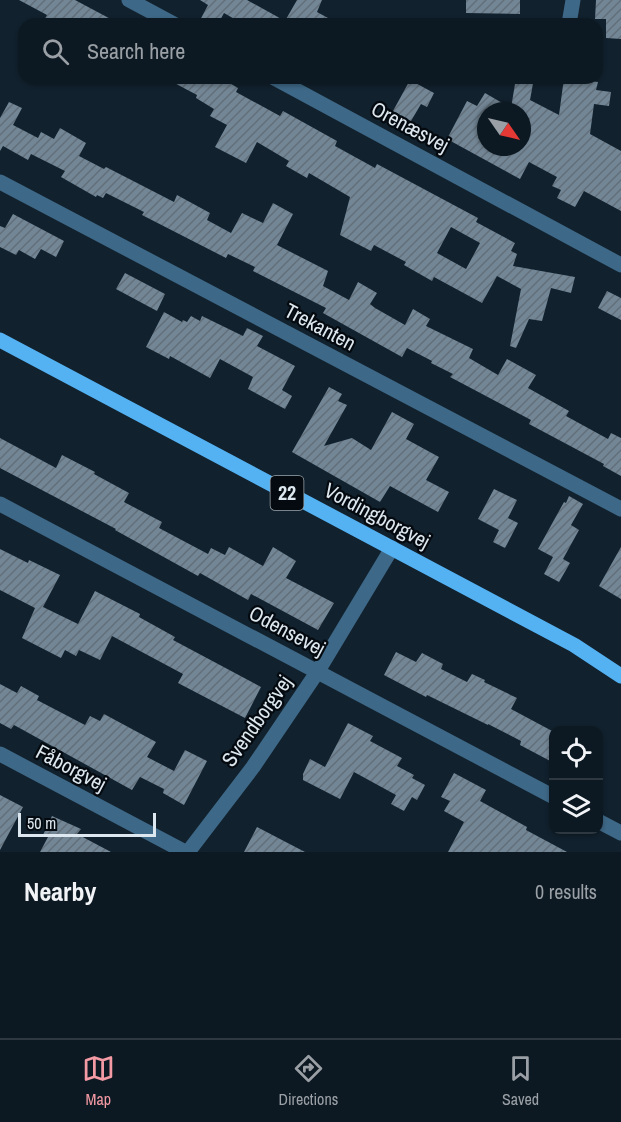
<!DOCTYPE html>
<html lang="en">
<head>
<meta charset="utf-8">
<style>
  body { margin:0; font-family:"Archivo Narrow",sans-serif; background:#1b262f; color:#f1f3f6 }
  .controls { position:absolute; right:18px; bottom:18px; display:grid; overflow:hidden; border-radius:12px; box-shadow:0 2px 4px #0004 }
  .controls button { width:54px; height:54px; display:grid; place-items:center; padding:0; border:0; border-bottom:2px solid #2d3840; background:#0d1922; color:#f1f3f6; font:30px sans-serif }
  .compass { position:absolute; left:477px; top:102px; width:54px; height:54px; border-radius:50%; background:#0d1922; box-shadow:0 2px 4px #0004; rotate:124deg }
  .scale { position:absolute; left:18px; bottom:15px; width:138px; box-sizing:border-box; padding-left:6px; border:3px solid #dde7ef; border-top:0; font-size:16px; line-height:21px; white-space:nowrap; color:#dde7ef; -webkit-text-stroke:4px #040a0f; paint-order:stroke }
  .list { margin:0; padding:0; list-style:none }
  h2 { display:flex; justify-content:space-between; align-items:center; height:78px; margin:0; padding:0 24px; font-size:26px }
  h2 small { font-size:20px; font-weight:400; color:#9aa0a5 }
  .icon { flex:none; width:33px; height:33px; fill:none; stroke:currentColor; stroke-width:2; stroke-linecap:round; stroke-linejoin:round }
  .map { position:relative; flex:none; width:621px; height:852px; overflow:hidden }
  .search { position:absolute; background:#0d1922; box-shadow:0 2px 4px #0004; left:18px; right:18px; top:18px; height:66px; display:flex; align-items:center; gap:15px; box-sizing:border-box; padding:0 21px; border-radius:18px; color:#9aa0a5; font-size:22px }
  .sheet { height:186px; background:#0d1922 }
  nav { display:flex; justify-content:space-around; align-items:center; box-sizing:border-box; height:84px; border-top:2px solid #2d3840; background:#0d1922; font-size:16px; color:#9aa0a5 }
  nav a { display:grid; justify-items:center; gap:3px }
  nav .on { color:#f49aa4 }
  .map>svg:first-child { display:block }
  .building { fill:url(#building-hatch); fill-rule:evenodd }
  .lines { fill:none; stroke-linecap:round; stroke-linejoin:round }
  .street { stroke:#3e6887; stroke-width:15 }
  .primary { stroke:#54b2f3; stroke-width:15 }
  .labels { text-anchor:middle; stroke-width:4.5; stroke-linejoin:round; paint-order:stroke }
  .shield { fill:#040a0f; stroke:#9ca5ac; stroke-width:1.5 }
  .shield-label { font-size:20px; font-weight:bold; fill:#dde7ef }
  .street-label { font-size:21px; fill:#dde7ef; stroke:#040a0f }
</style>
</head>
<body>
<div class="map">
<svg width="621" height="852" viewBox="0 0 621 852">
  <defs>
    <pattern id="building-hatch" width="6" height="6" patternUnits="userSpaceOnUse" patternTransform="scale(1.5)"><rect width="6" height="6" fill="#738695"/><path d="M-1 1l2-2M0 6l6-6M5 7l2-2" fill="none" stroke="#626f7a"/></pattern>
  </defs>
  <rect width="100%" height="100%" fill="#11212d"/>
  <!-- building -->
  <path class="building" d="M19 0H75L120 24H42L47 15Z
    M200 0H247L285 21 297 0H322L317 12 339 24H243L224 13 218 24H198L208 5Z
    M466 0H520V14L466 13Z
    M596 0H621V39L606 38V19H595Z
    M165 78H221L238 88 236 92 280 116 283 111 337 141 335 146 375 168 377 164 478 218 476 222 515 243 511 251 517 254 513 266 575 277 571 293 551 288 542 321 529 319 516 348 510 346 521 289 497 276 482 303 434 277 432 281 404 265 406 262 374 245 371 251 340 235 350 197 309 173 307 178 286 166 289 161 257 142 246 163 215 147 227 125 210 116 214 109 196 98 197 95ZM451 227 480 243 466 269 437 253Z
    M516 78H534L530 100 559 115 564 78 598 82 596 90 611 92 609 106 594 104 590 134 621 151V211L584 191 575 207 557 198 561 190 552 186 557 177 529 162 520 179 447 139 467 101 477 106 485 93 511 108ZM486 111H522V147H486V142L478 138 486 124Z
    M410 80 434 93 427 107 421 104 411 121 393 111Z
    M9 102 22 108 13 125 38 138 41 132 54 139 60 128 86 143 79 156 104 169 106 167 174 202 177 195 210 213 207 220 231 233 242 213 263 223 273 203 293 214 277 245 328 271 323 286 349 300 358 282 377 293 370 304 375 308 405 325 413 309 430 319 426 326 473 349 469 358 498 375 507 359 536 375 528 388 569 411 566 416 608 439 611 433 621 438V476L603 466 604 464 529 424 531 420 450 377 453 374 431 363 432 361 407 348 402 357 323 313 326 308 253 271 255 267 228 254 226 258 142 215 144 212 106 193 103 198 97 195 96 197 61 177 65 171 31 154 28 160 3 146 0 151V118Z
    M13 214 64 241 56 257 41 249 35 259 19 250 16 255 0 247V226L5 228Z
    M125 273 165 294 157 311 116 289Z
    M607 291 621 298V320L598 308Z
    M164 312 182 322 183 320 187 322 191 316 200 321 202 316 243 336 247 328 263 336 257 346 295 366 282 390 292 396 285 409 248 389 253 377 220 359 210 378 170 356 169 359 146 347Z
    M329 387 342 394 338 401 347 405 324 446 352 438 371 450 392 412 414 424 406 439 439 457 426 480 449 492 438 512 390 486 380 502 292 452Z
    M0 438 56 468 62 455 95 472 94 474 129 493 124 502 162 522 159 528 208 554 211 548 225 555 229 547 263 566 273 547 296 561 286 578 334 603 318 630 251 594 248 600 200 573 198 576 115 530 116 529 0 468Z
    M494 489 517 500 508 518 518 523 505 548 493 542 499 530 478 519Z
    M569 496 583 504 571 525 579 530 563 559 570 563 559 582 544 574 553 557 538 549 564 502 566 503Z
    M621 547V599L599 586Z
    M0 549 28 563 29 560 60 575 43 607 78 624 95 591 140 614 139 617 175 637 173 640 261 687 245 718 178 683 183 674 112 636 100 660 79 650 76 656 65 650 61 658 22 638 35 608 0 590Z
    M396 652 416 662 422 653 443 664 441 669 467 682 472 674 485 680 484 682 517 698 511 709 554 732V763L520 745 521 741 488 724V725L427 695 426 697 384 675Z
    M0 684 17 693 21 686 39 696 37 700 85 725 90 716 100 721 104 714 156 742 147 757 174 771 185 750 207 761 184 805 163 793 164 789 140 777 132 790 14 725 11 729 0 723Z
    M348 723 373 736 370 741 402 758 397 766 414 775 412 778 425 785 417 800 412 797 404 811 391 804 396 795 354 772 340 799 303 780V774L310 759 325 767Z
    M454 773 486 790 480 801 527 827 526 830 567 852H448L464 822 444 811 450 801 441 797Z
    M0 795 23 807 0 850Z
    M52 816 81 829 77 834 111 852H40L48 837 43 835Z
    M257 827 305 852H244Z"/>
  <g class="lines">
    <!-- street -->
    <path class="street" d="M129 0 174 24
      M569 24 573 0
      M274 78 621 265
      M0 182 621 509
      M0 504 554 797
      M0 754 185 852
      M598 821 621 833
      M188 852 253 767 318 671 392 548"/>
    <!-- primary -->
    <path class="primary" d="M0 340 574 645 621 676"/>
  </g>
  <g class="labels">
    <!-- shield labels -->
    <rect class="shield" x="270.5" y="476" width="33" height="34" rx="4.5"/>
    <g class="shield-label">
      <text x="287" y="500">22</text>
    </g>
    <!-- street labels -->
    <g class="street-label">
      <text transform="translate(410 127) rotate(28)" y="7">Orenæsvej</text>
      <text transform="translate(320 327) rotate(28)" y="7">Trekanten</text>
      <text transform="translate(377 516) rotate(28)" y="7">Vordingborgvej</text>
      <text transform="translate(287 631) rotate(28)" y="7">Odensevej</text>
      <text transform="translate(257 721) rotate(-55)" y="7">Svendborgvej</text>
      <text transform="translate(71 768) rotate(28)" y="7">Fåborgvej</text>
    </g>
  </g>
</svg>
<div class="controls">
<button><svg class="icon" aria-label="locate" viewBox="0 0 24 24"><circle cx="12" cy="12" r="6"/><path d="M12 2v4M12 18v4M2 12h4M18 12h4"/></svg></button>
<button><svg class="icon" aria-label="layers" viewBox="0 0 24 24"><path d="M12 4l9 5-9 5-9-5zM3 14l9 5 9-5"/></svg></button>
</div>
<svg class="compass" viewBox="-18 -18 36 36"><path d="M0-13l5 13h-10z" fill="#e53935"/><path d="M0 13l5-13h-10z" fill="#9aa0a5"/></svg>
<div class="scale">50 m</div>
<div class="search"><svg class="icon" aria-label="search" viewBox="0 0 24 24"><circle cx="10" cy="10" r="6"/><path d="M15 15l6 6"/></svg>Search here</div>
</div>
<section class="sheet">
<h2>Nearby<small>0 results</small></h2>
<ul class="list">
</ul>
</section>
<nav>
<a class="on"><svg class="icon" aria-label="map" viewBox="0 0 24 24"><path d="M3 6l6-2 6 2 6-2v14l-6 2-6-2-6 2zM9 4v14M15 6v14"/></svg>Map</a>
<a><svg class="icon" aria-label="directions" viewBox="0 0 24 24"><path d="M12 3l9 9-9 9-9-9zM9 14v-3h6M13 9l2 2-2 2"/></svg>Directions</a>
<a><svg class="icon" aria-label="saved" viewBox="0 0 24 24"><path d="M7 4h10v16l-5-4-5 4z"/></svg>Saved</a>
</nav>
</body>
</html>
